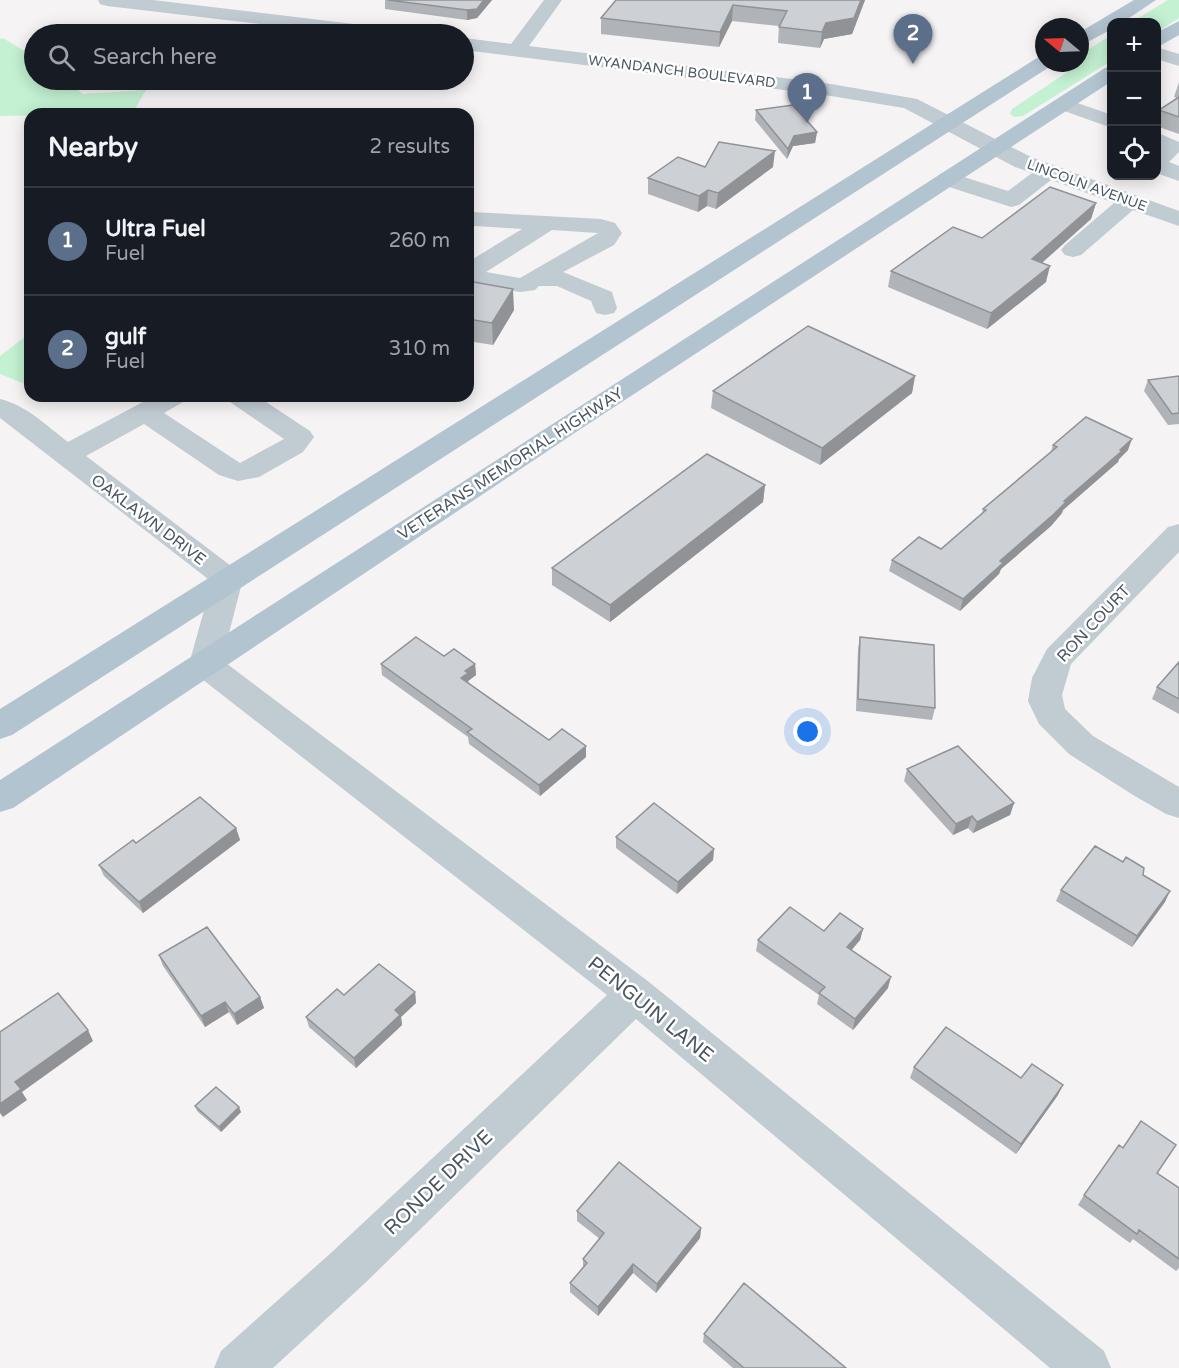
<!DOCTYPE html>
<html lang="en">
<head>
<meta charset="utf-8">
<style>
  body { margin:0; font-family:"Varela Round",sans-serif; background:#242831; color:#f1f3f6 }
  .controls { position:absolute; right:18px; top:18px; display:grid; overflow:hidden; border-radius:12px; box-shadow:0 3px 15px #0003 }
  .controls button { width:54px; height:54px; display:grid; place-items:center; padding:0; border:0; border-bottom:2px solid #363941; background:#171b24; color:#f1f3f6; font:30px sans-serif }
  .compass { position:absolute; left:1035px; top:18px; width:54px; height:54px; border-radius:50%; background:#171b24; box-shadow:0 3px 15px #0003; rotate:289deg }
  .you { position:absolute; left:808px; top:732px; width:21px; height:21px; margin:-15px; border:4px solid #fff; border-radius:50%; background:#1a73e8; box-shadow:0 0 0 9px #1a73e833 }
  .badge { display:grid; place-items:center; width:39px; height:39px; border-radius:50%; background:#1a7ee8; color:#fff; font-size:20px; font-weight:700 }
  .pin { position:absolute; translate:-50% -50px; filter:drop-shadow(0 2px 3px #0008) }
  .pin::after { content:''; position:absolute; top:32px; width:21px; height:18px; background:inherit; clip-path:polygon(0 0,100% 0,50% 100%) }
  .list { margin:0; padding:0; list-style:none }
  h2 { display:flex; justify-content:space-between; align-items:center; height:78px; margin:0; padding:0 24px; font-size:26px }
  h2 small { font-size:20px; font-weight:400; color:#9ea1a6 }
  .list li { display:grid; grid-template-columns:39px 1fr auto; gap:18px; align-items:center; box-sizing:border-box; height:108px; padding:0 24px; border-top:2px solid #363941 }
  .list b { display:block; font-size:22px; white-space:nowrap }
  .list p { margin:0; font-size:20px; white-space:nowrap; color:#9ea1a6 }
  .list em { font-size:20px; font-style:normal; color:#9ea1a6 }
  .icon { flex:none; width:33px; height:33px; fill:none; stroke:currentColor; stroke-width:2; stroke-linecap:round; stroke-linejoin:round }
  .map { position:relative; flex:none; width:1179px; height:1368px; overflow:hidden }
  .search { position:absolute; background:#171b24; box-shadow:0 3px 15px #0003; left:24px; top:24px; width:450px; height:66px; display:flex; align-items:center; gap:15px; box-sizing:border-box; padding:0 21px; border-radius:33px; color:#9ea1a6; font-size:22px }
  .panel { position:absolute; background:#171b24; box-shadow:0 3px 15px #0003; left:24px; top:108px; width:450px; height:294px; border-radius:18px }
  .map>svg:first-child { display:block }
  .green { fill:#c3f1d2 }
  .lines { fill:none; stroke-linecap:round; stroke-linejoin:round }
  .minor { fill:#c1cbd2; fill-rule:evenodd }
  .major { fill:#b3c4d1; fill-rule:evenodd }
  .wall { fill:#b0b3b7 }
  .shaded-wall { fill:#909295 }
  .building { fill:#cdd0d5; stroke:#909295; stroke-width:1.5 }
  .labels { text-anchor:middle; stroke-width:5; stroke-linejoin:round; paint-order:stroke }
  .far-street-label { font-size:14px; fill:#4a5761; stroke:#fff }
  .street-label { font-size:16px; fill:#4a5761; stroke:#fff }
  .near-street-label { font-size:20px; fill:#4a5761; stroke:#fff }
</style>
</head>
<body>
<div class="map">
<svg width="1179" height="1368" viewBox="0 0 1179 1368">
  <rect width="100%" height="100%" fill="#f5f3f3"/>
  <!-- green -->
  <path class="green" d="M1168 0H1179V18L1157 32 1156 22H1132Z
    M1111 35V61L1023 116 1014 117 1010 114 1012 109 1066 73 1073 63H1080V55Z
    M3 38 29 54 34 53V80H65L83 94 146 90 132 114 0 116V39Z
    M30 333V386L0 374V356Z"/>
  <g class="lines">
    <!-- minor -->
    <path class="minor" d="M98 0H153L387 28 394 30 397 34H344L107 6 100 4Z
      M544 0H562L529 46 831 84 917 99 1031 157 1179 211V226L1133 210 1081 255 1073 257 1065 255 1061 250 1065 245 1114 203 1051 180 1019 205 1011 207 940 184 937 179 940 174 948 172 1008 191 1032 173 1015 167 904 108 831 96 464 50V38L511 44Z
      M1156 47 1179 54V66L1156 59Z
      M1063 98 1112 115V128L1056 108 1053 104 1056 100Z
      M1156 132 1179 142V152L1169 162 1179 166V181L1156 173V150L1159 148 1156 147Z
      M472 212 601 219 615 223 622 233 614 245 563 272 612 292 617 308 614 313 605 315 596 313 591 301 557 286H539L535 290 520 292 468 284V262L522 229 475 226 468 228V213ZM552 230 598 233 520 278 486 272Z
      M154 396H187L183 402 164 413 240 463 284 439 230 402 226 396H257L310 431 314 437 303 452 259 477 238 481 219 475 144 424 86 456 239 572 243 579 222 660 649 982 1104 1351 1111 1368H1050L636 1019 364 1284 273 1368H214L221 1351 332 1252 607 995 193 672 189 664 212 582 0 418V399C26 405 47 426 68 442Z
      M1179 524V552L1071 664 1062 695 1065 709 1093 736 1179 787V818L1166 814 1133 795 1069 754 1039 724 1028 701 1032 678 1047 649 1168 527Z"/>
    <!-- major -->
    <path class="major" d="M1134 0H1156L1123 22H1112V29L1080 46V32Z
      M1179 21V35L1156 48V33Z
      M1044 56V63H1053L1051 66 12 735 0 739V709L1037 58Z
      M1112 66V81L576 432 13 808 0 812V780L1105 68Z"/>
  </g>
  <!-- wall -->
  <path class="wall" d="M385 0H492L477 18 467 20 385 9Z
    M616 0H865L852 34 824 39 820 48 778 43 779 26 732 21 719 47 601 34V18Z
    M1179 82V134L1156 126V121L1159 110 1177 98 1174 97Z
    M756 110 817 132 815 143 793 146 787 159 755 120Z
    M705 167H773L716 209 707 206 698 212 648 194V178Z
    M1096 203 1091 219 1042 263 1046 282 987 329 888 287 891 271 982 238Z
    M468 281 514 310 493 345 468 341Z
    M915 376 912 393 820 465 711 408 713 391Z
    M1179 376V424L1168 425 1144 391 1148 380Z
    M368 396H386L384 399Z
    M1053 445 1128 450 1119 459 1118 462 1063 510 1062 513 1051 526 1001 569 999 574 960 611 889 571 892 560 941 549 982 514 983 509 1051 451Z
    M765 485 763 502 610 622 552 585V568Z
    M860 637 935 708 932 720 856 711 858 649Z
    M444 656 475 664 476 675 468 681 469 683 549 740 586 746V757L540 796 469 744 468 737 382 675 381 664Z
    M1179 662V714L1152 699 1157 687Z
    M907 769 1014 803 1010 815 973 833 968 828 953 835 904 781Z
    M236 828 240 840 143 913 104 876 99 865Z
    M616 837 714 849 713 860 677 894 616 848Z
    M1061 890 1165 902 1132 947 1056 901Z
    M863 929 860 940 851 950 888 988 853 1030 817 1004 819 995 756 951 758 940 824 931Z
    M159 955 260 997 264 1008 237 1025 229 1012 205 1027 163 966Z
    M415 992 416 1003 401 1017 402 1025 356 1068 309 1027 306 1017 344 995Z
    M914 1067 1021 1078 1058 1095 1016 1154 910 1078Z
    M195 1106 241 1112 221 1132 197 1111Z
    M1157 1173 1179 1188V1268L1176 1271 1133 1239 1130 1243 1078 1205 1084 1195Z
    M577 1211 701 1228 700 1238 656 1293 633 1273 598 1316 570 1292V1283L583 1267V1259L600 1239 577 1221Z
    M704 1334 846 1368H733L703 1342Z"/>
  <!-- shaded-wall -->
  <path class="shaded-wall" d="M484 0H492L477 18 467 20V10Z
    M861 0H865L852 34 824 39 820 48 822 32 826 23Z
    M733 5 732 21 719 47 720 32Z
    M817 132 815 143 793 146 787 159 788 149 794 136Z
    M775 151 773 167 716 209 718 193Z
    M708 190 707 206 698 212 699 196Z
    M1096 203 1091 219 1028 275 1032 259Z
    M1050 266 1046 282 987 329 991 313Z
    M513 289 514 310 493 345 492 323Z
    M915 376 912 393 820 465 822 448Z
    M1132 439 1128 450 1119 459 1118 462 1063 510 1062 513 1051 526 1001 569 999 574 960 611 963 599 1000 561 1064 501Z
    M765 485 763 502 610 622V605Z
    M475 664 476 675 468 681 469 685 461 678 465 671Z
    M586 746V757L540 796 539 785Z
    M1014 803 1010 815 973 833 977 822Z
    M972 816 968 828 953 835 956 824Z
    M236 828 240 840 143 913 139 902Z
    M714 849 713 860 677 894 678 882Z
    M1170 891 1165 902 1132 947 1137 936Z
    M863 929 860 940 845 958 847 947Z
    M891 977 888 988 853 1030 855 1019Z
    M415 992 416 1003 401 1017 402 1025 356 1068 354 1058 395 1010Z
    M260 997 264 1008 237 1025 234 1014Z
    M225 1002 229 1012 205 1027 201 1016Z
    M88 1030 93 1041 22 1092 27 1100 3 1117 0 1113V1104L15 1082Z
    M1063 1085 1058 1095 1016 1154 1021 1144Z
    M239 1107 241 1112 221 1132 219 1127Z
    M701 1228 700 1238 656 1293 657 1284Z
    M633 1264V1273L598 1316V1307Z"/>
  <!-- building -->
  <path class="building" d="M388 0H484L477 9 467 10Z
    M616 0H861L854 18 826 23 822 32 779 27 787 11 733 5 720 32 601 18Z
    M1179 97V117L1159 110Z
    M793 105 817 132 794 136 788 149 756 110Z
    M719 142 775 151 718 193 708 190 699 196 648 178 678 157 705 167Z
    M1050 187 1096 203 1032 259 1050 266 991 313 891 271 953 227 982 238Z
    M468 281 513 289 492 323 468 319Z
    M808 326 915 376 822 448 713 391Z
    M1179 376V413L1172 414 1148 380Z
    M1086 417 1132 439 1120 450 1122 451 1064 501 1066 502 1054 514 1000 561 1003 563 963 599 892 560 919 537 941 549 986 510 983 509 1057 447 1053 445Z
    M707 454 765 485 610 605 552 568Z
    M416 637 444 656 454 649 475 664 465 671 468 673 461 678 549 740 562 729 586 746 539 785 467 732 472 729 381 664Z
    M860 637 934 645 935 708 858 699Z
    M1179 662V699L1157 687Z
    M958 746 1014 803 977 822 972 816 956 824 907 769Z
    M200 797 236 828 139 902 99 865 133 840 136 843Z
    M654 803 714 849 678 882 616 837Z
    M1095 846 1123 862 1126 857 1144 868 1143 875 1170 891 1137 936 1061 890Z
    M790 907 824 931 840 913 863 929 847 947 891 977 855 1019 819 993 825 987 758 940Z
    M207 927 260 997 234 1014 225 1002 201 1016 159 955Z
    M379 964 415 992 395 1010 400 1015 354 1058 306 1017 337 989 344 995Z
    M58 993 88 1030 15 1082 21 1089 0 1104V1032Z
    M946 1027 1021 1078 1032 1064 1063 1085 1021 1144 914 1067Z
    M216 1087 239 1107 219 1127 195 1106Z
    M1141 1121 1176 1145 1157 1173 1179 1188V1259L1139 1230 1137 1234 1084 1195 1119 1145 1123 1148Z
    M619 1162 701 1228 657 1284 633 1264 598 1307 570 1283 587 1263 583 1259 604 1233 577 1211Z
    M744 1283 846 1368H744L704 1334Z"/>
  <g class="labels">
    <!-- far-street labels -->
    <g class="far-street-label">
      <text transform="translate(682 71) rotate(7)" y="5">WYANDANCH BOULEVARD</text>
      <text transform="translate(1087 185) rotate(20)" y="5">LINCOLN AVENUE</text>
    </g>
    <!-- street labels -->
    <g class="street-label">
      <text transform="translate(510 463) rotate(-33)" y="6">VETERANS MEMORIAL HIGHWAY</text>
      <text transform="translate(149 519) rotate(37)" y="6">OAKLAWN DRIVE</text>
      <text transform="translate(1093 623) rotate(-47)" y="6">RON COURT</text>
    </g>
    <!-- near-street labels -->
    <g class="near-street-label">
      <text transform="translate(651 1009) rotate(39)" y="7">PENGUIN LANE</text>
      <text transform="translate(438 1182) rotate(-44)" y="7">RONDE DRIVE</text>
    </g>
  </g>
</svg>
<div class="controls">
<button>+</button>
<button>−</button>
<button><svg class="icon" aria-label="locate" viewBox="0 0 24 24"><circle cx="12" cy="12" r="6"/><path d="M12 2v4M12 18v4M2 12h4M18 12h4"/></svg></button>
</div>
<svg class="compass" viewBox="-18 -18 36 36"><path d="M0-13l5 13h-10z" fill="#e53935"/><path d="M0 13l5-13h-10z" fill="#9ea1a6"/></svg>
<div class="you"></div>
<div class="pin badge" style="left:807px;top:123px;background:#5c6f8a">1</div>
<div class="pin badge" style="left:913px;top:64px;background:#5c6f8a">2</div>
<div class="search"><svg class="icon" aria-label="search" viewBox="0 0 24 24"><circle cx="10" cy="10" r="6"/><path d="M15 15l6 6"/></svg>Search here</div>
<section class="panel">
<h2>Nearby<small>2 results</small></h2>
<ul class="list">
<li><span class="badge" style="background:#5c6f8a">1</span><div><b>Ultra Fuel</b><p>Fuel</p></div><em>260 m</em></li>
<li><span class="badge" style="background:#5c6f8a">2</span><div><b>gulf</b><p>Fuel</p></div><em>310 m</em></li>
</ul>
</section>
</div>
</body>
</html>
